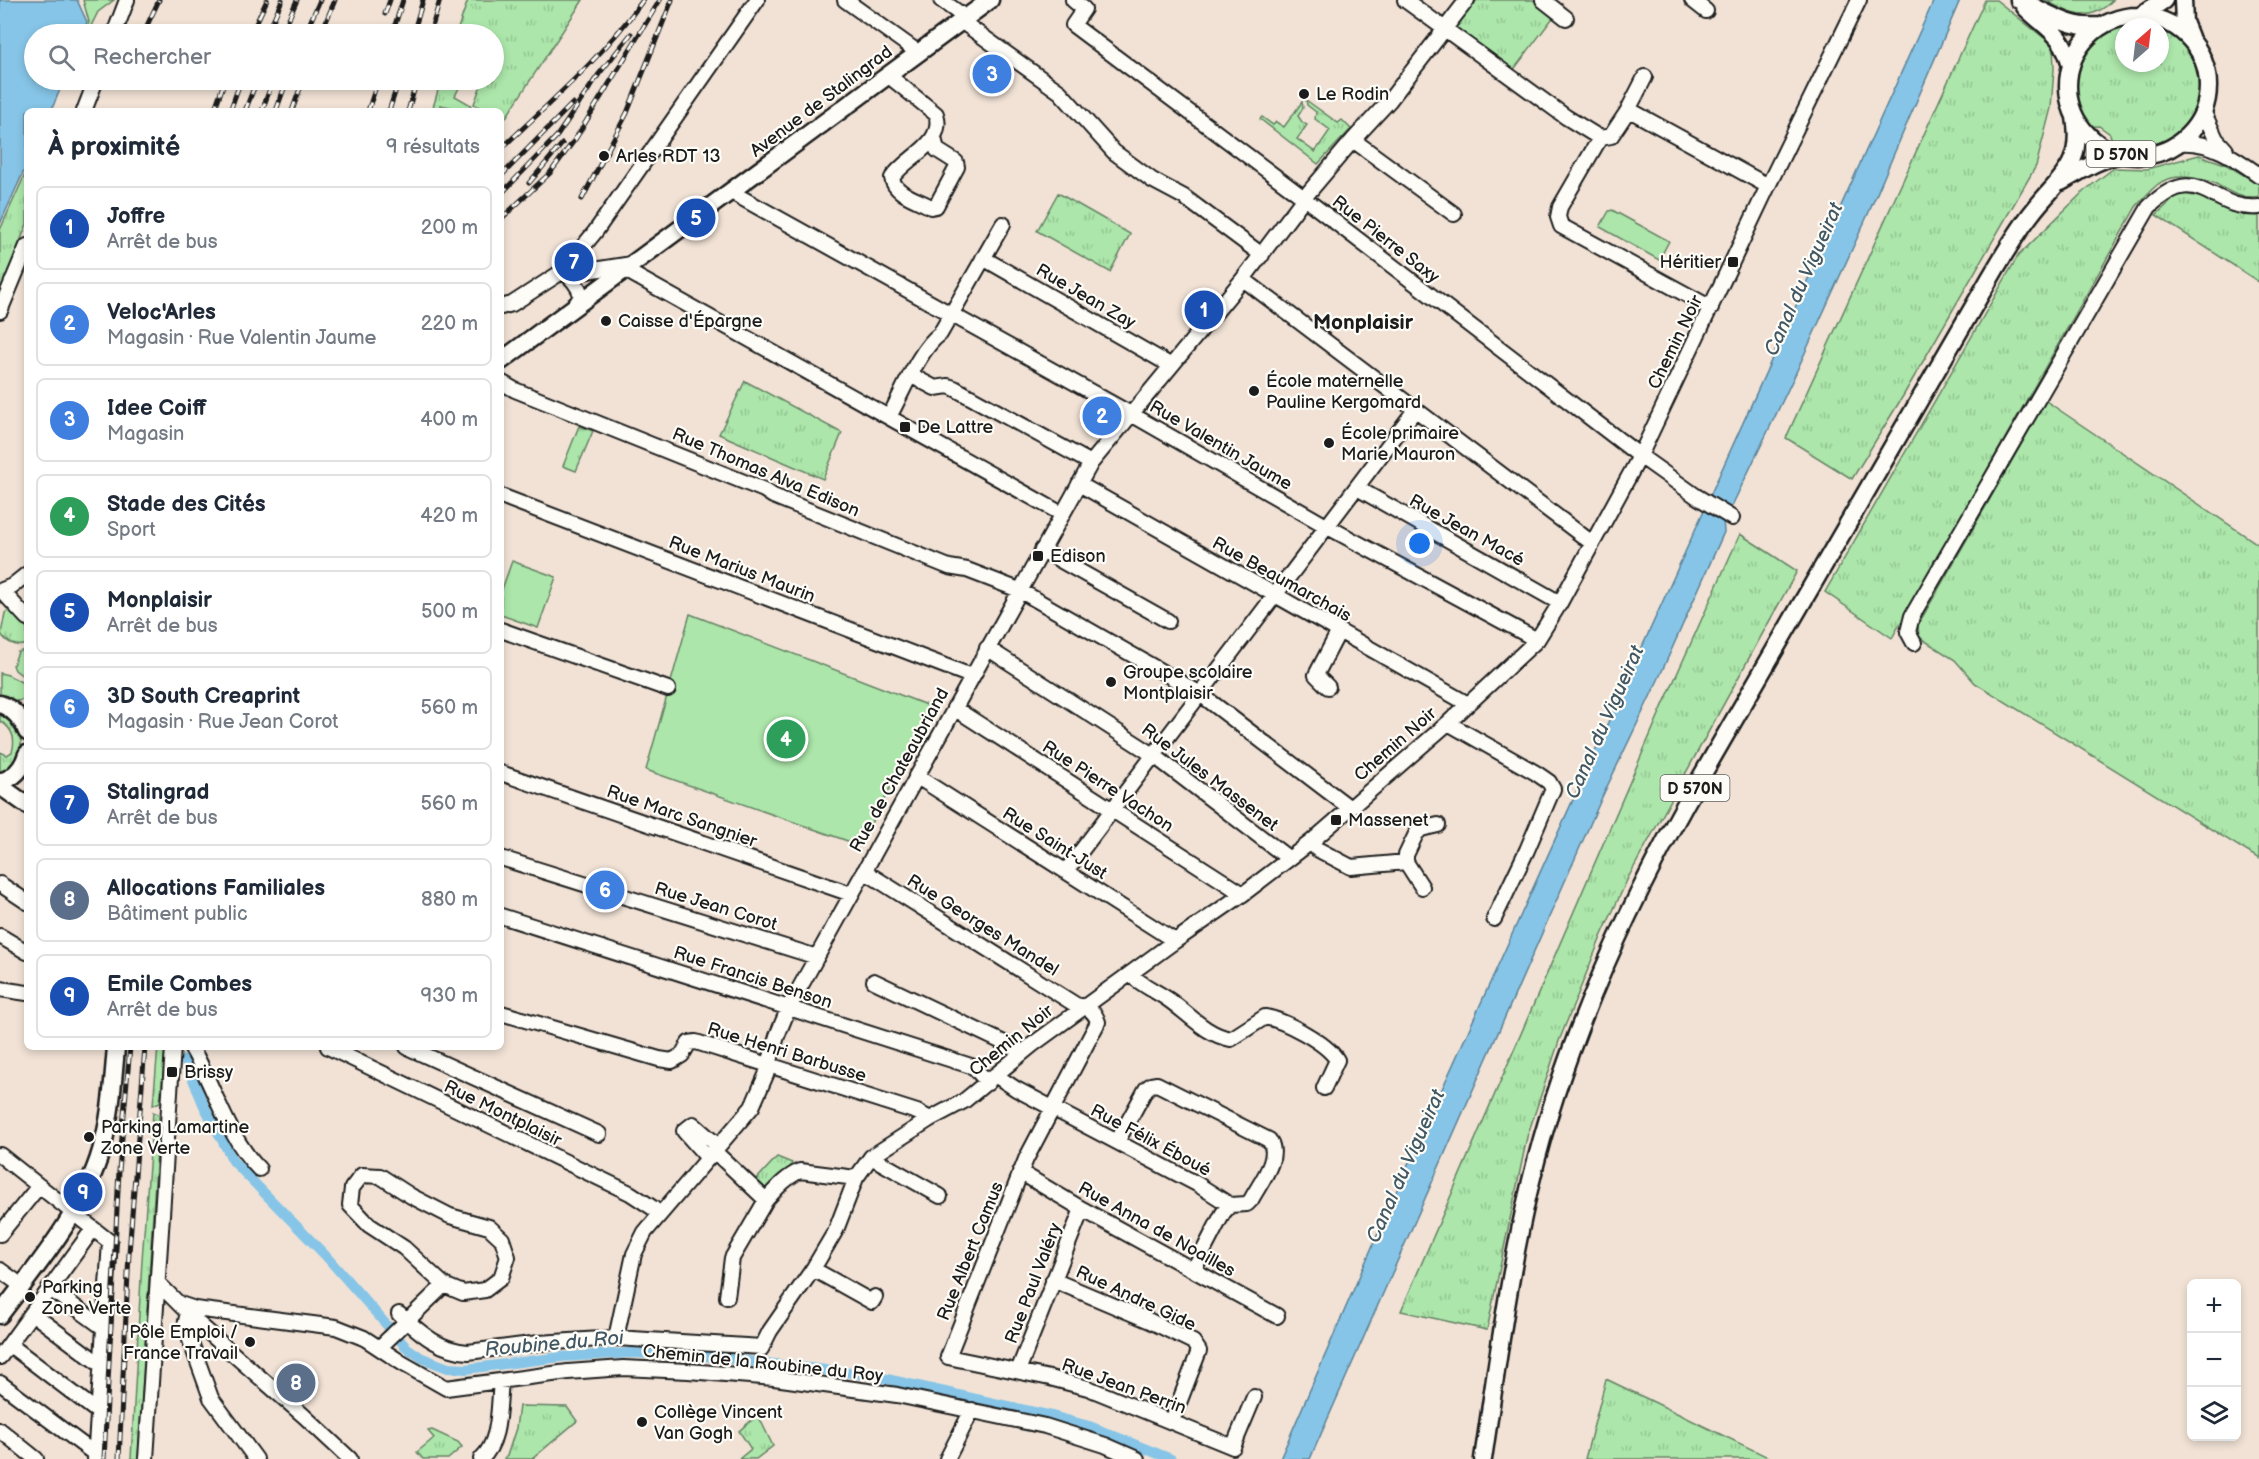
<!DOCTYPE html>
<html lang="fr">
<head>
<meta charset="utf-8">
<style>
  body { margin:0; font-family:"Balsamiq Sans",sans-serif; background:#f6f6f7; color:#1f2937 }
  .controls { position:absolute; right:18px; bottom:18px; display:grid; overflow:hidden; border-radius:9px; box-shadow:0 3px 9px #0003 }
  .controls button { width:54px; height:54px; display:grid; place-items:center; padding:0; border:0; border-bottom:2px solid #e0e1e3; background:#fff; color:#1f2937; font:30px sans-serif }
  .compass { position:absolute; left:2115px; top:18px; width:54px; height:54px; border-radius:50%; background:#fff; box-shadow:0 3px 9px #0003; rotate:28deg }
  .you { position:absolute; left:1420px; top:544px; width:21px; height:21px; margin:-15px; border:4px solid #fff; border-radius:50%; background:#1a73e8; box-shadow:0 0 0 9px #1a73e833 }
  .badge { display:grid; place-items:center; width:39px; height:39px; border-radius:50%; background:#1c1c1c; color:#fff; font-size:20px; font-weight:700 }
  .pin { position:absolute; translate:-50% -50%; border:3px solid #fff; box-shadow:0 2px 6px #0006 }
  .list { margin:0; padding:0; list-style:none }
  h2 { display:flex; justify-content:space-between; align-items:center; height:78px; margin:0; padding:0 24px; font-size:26px }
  h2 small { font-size:20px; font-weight:400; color:#747a83 }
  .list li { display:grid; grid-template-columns:39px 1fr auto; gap:18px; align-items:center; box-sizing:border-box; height:84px; margin:0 12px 12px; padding:0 12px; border:2px solid #e0e1e3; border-radius:9px }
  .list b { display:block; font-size:22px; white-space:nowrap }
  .list p { margin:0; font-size:20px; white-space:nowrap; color:#747a83 }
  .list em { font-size:20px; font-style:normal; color:#747a83 }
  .icon { flex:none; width:33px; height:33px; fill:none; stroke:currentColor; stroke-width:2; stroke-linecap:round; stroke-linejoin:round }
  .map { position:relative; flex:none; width:2259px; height:1459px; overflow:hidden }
  .search { position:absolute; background:#fff; box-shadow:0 3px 9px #0003; left:24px; top:24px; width:480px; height:66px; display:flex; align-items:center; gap:15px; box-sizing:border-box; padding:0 21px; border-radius:33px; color:#747a83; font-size:22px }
  .panel { position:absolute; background:#fff; box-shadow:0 3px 9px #0003; left:24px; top:108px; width:480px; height:942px; border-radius:9px }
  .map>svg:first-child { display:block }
  .grass { fill:url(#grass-tufts); stroke:#648163; stroke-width:1.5 }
  .garden { fill:#ace6aa; stroke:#648163; stroke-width:1.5 }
  .water { fill:#86c5e7; stroke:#5c8196; stroke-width:1.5 }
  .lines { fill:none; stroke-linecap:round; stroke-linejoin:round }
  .canal { stroke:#86c5e7; stroke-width:10 }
  .minor-casing { stroke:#1c1c1c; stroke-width:18 }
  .major-casing { stroke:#1c1c1c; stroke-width:21 }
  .minor { stroke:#fdfcf7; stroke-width:14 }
  .major { stroke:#fdfcf7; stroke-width:16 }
  .rail-casing { stroke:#1c1c1c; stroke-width:5 }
  .rail { stroke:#fdfcf7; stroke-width:3; stroke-dasharray:9; stroke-linecap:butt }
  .poi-dot { fill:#1c1c1c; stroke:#fdfcf7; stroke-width:2 }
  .labels { text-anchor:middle; stroke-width:4.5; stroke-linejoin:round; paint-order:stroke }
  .shield { fill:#fdfcf7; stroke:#605f5e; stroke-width:1.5 }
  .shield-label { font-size:16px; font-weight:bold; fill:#1c1c1c }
  .poi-label { font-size:18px; fill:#1c1c1c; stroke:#fdfcf7; text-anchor:start }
  .street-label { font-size:18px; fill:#1c1c1c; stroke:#fdfcf7 }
  .water-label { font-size:20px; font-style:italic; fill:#415763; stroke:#fdfcf7 }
  .quarter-label { font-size:21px; font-weight:bold; fill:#1c1c1c; stroke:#fdfcf7 }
</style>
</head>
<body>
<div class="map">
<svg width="2259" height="1459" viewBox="0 0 2259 1459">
  <defs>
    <pattern id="grass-tufts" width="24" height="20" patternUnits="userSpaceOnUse" patternTransform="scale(1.5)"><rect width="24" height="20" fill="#ace6aa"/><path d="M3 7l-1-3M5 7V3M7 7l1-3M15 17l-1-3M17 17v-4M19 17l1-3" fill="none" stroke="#93c592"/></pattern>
  </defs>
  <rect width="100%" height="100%" fill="#f1e2d5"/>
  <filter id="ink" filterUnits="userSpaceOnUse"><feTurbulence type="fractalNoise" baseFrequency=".0167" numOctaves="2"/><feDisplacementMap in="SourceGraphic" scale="12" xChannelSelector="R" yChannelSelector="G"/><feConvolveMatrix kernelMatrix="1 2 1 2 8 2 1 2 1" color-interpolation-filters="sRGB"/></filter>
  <g filter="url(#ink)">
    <!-- grass -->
    <path class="grass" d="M83 0H114L98 12 87 34H84L89 22Z
      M468 0H583L501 125V111H485L474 104 483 80H494V34H456Z
      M1477 0H1533L1555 15 1512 72 1454 29Z
      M1985 0H1996L2053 45 2054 69 2051 108 2036 166 1903 396 1852 479 1786 438Z
      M2045 0H2113C2090 24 2071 15 2045 0Z
      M2128 24H2149L2158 27H2124V63H2160V28C2234 54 2197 171 2112 141L2110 134 2099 126 2091 127C2069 95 2071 48 2110 30 2116 27 2122 26 2128 24Z
      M441 80H463L455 96 471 105 468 111 440 105 439 111H432Z
      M1306 100 1338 123 1342 120 1351 129 1318 164 1260 119 1262 117 1273 125 1276 122 1284 127 1302 102 1303 108 1298 116 1302 122 1307 125 1297 139 1315 152 1330 130 1315 119 1316 112 1307 105Z
      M2199 155 2225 164 2259 184V197C2242 200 2230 192 2216 184 2209 180 2201 179 2194 178 2163 173 2154 186 2136 207L1892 638 1825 592 2018 256 2084 191 2114 168 2147 169Z
      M27 170V224L0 292V230Z
      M1058 193 1130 234 1110 272 1037 231Z
      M2180 193 2204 198 2243 215 2259 216V282L2156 215Z
      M745 381 842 433 823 479 719 434Z
      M2046 401 2259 545V859L1975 683 1955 660 1919 637 1918 625Z
      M579 426 593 431 576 471 563 466Z
      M1740 534 1797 571 1628 878 1601 937 1559 1041 1527 1137 1487 1330 1401 1311 1664 703Z
      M9 610 27 628V644C17 648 7 643 1 634L5 613Z
      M27 649V679L15 670 13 665 18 652Z
      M0 673 8 675 27 685V699L17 701 0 696Z
      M0 713C31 727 25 760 0 776V752L7 755 12 752C16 739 12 728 0 721Z
      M158 1047H166L160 1102 153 1105Z
      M153 1112 159 1115 138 1459H131L142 1260Z
      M777 1157 792 1163C789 1173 774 1188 764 1189L754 1182Z
      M1606 1379 1768 1457 1767 1459H1585Z
      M519 1406 567 1407 577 1421 532 1459H504L507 1456 516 1428Z
      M758 1415 773 1446 756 1459H739L751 1449 739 1431Z
      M432 1430 458 1442 462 1447 448 1459H423L417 1452 434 1438 428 1431Z"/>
    <!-- garden -->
    <path class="garden" d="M1612 210 1669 241 1659 260 1600 227 1609 211Z
      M512 561 556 577 538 628 501 615V592Z
      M690 614 934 708 859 845 646 770Z"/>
    <!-- water -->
    <path class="water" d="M0 0H77L87 22 82 34H34V80H64L51 111H27V164L0 224Z
      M1934 0H1960L1869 212 1794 377 1729 512 1709 498Z
      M1705 508 1723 519 1724 532 1658 680 1603 795 1310 1459H1280L1409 1162Z"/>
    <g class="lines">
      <!-- canal -->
      <path class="canal" d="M185 1060 204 1106 233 1161 325 1255 406 1347 422 1358 448 1368 466 1369 561 1357 630 1353 704 1356 869 1375 1052 1416 1089 1426 1171 1459"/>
      <defs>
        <path id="minor" d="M845 0 919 53
          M941 0 966 18
          M1073 0 1084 9 1073 25 1300 195 1640 456 1696 496 1732 518
          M1405 0 1566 117 1600 138 1611 136 1627 112 1635 113 1768 186
          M1543 0 1566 18
          M1692 0 1706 11
          M961 21 1060 92 1114 152 1152 180 1184 197 1262 255
          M114 34 127 0
          M889 76 936 114C946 144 905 157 892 178 894 194 919 200 931 207L936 206 957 167 956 162 937 150 934 138
          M84 111 96 80
          M1627 112 1645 77
          M2204 113 2216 139 2226 150
          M1600 138 1560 207 1558 217 1561 226 1711 308
          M1353 140 1454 214
          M2180 143C2211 141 2234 157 2259 175
          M731 192 1131 414 1328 527 1537 640
          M983 258 1170 365
          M625 270 1062 514
          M563 271H587L632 264
          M563 271C571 278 579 285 581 296L575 306
          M1243 279 1592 543
          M501 307 512 304 563 271 595 232 757 0
          M0 311 27 246
          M912 376 935 388 948 386 954 388 1091 463
          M501 382 515 390 764 490 773 496 949 567 967 570 1019 590 1199 693 1350 808
          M889 417C902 394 919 349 940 334L1003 224
          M1079 484 1468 704
          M1357 488 1560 603
          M501 496 971 676
          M1042 550 1168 621
          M0 591 12 586 27 574
          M2 591 27 618
          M501 630 668 689
          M1914 643 1908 632 1912 616 2149 207C2200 158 2210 212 2259 207
          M987 648 1152 754 1288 858
          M1328 687 1316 675 1339 631
          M954 708 1243 894
          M1448 723 1536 773 1549 782 1553 789 1527 850 1494 919
          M501 773 851 894
          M916 776 1175 941
          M1311 842 1317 849 1351 867 1406 862
          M501 858 817 957
          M864 871 1076 1005C1087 1007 1095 1011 1098 1022L1026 1159 948 1357 1050 1378 1088 1388 1233 1447 1254 1397
          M1066 871 1415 410
          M0 884 27 902
          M1422 887 1406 862V855L1416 834 1421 829 1438 825
          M501 916 974 1067 988 1083
          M0 936 27 952
          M1130 974C1141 985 1156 991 1169 1000 1189 1014 1206 1035 1231 1039L1265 1017C1284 1020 1327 1043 1337 1060L1324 1088
          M874 981 1023 1052
          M0 989 27 993
          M501 1013 659 1059 672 1061 682 1055 689 1043 696 1042 917 1112 930 1119
          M191 1047C214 1085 227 1137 259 1169
          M328 1047 630 1193 653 1208 659 1215
          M407 1047 599 1134
          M995 1075 1016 1089 1197 1184 1230 1205
          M1117 1142 1146 1089 1151 1085 1157 1084 1269 1140C1282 1157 1259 1184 1251 1200L1247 1204 1230 1205 1223 1213 1194 1269
          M714 1151 766 1200
          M0 1155 110 1242 95 1459
          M871 1157 940 1196
          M708 1158 684 1131 693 1124 718 1146
          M1020 1172 1082 1209 1277 1316
          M362 1175 380 1176 411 1196 450 1216 489 1227 502 1239 508 1257 501 1278 485 1290 463 1293 444 1285 404 1248 369 1225 350 1205 352 1188Z
          M0 1234 39 1186
          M813 1269 872 1302 875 1297
          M0 1270 22 1286
          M1053 1280 1150 1321 1193 1342 1199 1351 1172 1421
          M158 1283 199 1324 304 1416 350 1459
          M49 1288 104 1328
          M727 1297 732 1258 766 1200C776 1189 786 1177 800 1171L856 1178
          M180 1304 195 1309 336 1327 364 1338 402 1363 446 1388 568 1372 623 1368 688 1371 774 1378 897 1395 1045 1426 1105 1445 1137 1459
          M188 1312 185 1326 211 1398 256 1459
          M33 1314 101 1365
          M399 1314C421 1333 438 1350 468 1352L539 1343 616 1338 762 1347
          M616 1338 634 1254 645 1232 752 1107 766 1075 777 1036 789 1007 1091 463 1243 279 1304 198 1353 140 1389 101 1467 0
          M10 1345 98 1412
          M379 1348 444 1285
          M761 1349 770 1331 813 1269 836 1230 856 1178 871 1157 930 1119 964 1101 1032 1045 1175 941 1243 894 1311 842 1448 723 1537 640 1560 603 1640 456 1768 186 1859 0
          M0 1357 93 1229
          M1018 1371 1082 1209
          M0 1383 95 1454
          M0 1430 36 1459
          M146 1459 173 1047
          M481 1459C501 1441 498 1407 501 1382
          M947 1459 972 1410"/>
        <path id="major" d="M2019 0C2039 8 2057 21 2078 25 2085 27 2094 26 2102 26
          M2183 0 2184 22 2190 37
          M2025 7C2047 29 2063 33 2071 66
          M2068 86a70 70 0 1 1 140 0a70 70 0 1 1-140 0Z
          M2140 16 2164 0
          M2061 182C2081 171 2098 159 2121 154
          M501 361 990 0
          M0 704C14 709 22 719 27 732
          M0 782C14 778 23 768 27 754
          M0 786 27 805
          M0 1315C36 1267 84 1210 101 1151 111 1118 113 1082 116 1047
          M1483 1459C1497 1366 1509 1272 1531 1181 1563 1048 1620 922 1686 803L1986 285C2000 261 2014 236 2031 214 2058 178 2084 168 2075 117"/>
      </defs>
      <!-- minor casing -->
      <use href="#minor" class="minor-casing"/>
      <!-- major casing -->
      <use href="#major" class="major-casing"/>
      <!-- minor -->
      <use href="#minor" class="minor"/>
      <!-- major -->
      <use href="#major" class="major"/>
      <defs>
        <path id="rail" d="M385 14 390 0
          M143 34 159 0
          M251 34 267 0
          M267 34 282 0
          M282 34 297 0
          M305 34 320 0
          M321 34 335 0
          M392 34 403 0
          M413 34 423 0
          M430 34 440 0
          M214 111 225 80
          M230 111 241 80
          M245 111 257 80
          M262 111 273 80
          M276 111 287 80
          M292 111 303 80
          M368 111 378 80
          M389 111 399 80
          M408 111 417 80
          M501 149C550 102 603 57 643 0
          M501 176 573 103
          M529 183 562 144
          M501 194 557 136 599 74 631 34
          M582 199 627 113 672 0
          M501 219 550 173 576 138 660 0
          M104 1459 119 1171 130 1047
          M119 1459 129 1253 145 1047"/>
      </defs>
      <!-- rail casing -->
      <use href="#rail" class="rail-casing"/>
      <!-- rail -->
      <use href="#rail" class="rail"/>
    </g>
  </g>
  <!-- markers -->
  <g class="poi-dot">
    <circle cx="1304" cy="94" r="6"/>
    <circle cx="604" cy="156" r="6"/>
    <rect x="1727" y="256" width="12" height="12" rx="3"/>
    <circle cx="606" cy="321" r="6"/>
    <circle cx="1254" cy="391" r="6"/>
    <rect x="899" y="421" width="12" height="12" rx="3"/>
    <circle cx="1329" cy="443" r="6"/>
    <rect x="1032" y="550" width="12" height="12" rx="3"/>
    <circle cx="1111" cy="682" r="6"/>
    <rect x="1330" y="814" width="12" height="12" rx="3"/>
    <rect x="166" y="1066" width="12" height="12" rx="3"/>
    <circle cx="89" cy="1137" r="6"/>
    <circle cx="30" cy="1297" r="6"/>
    <circle cx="250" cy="1342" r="6"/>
    <circle cx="642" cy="1422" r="6"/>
  </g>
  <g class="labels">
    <!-- shield labels -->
    <g class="shield">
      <rect x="2086.5" y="141" width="69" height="26" rx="4.5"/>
      <rect x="1660.5" y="775" width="69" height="26" rx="4.5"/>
    </g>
    <g class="shield-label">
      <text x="2121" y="160">D 570N</text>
      <text x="1695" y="794">D 570N</text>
    </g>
    <!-- poi labels -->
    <g class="poi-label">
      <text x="1316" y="100">Le Rodin</text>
      <text x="616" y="162">Arles RDT 13</text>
      <text x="1721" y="268" text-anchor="end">Héritier</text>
      <text x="618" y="327">Caisse d'Épargne</text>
      <text x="1266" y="387">École maternelle<tspan x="1266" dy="21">Pauline Kergomard</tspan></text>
      <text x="917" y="433">De Lattre</text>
      <text x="1341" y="439">École primaire<tspan x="1341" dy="21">Marie Mauron</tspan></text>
      <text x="1050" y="562">Edison</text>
      <text x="1123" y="678">Groupe scolaire<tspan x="1123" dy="21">Montplaisir</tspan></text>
      <text x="1348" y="826">Massenet</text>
      <text x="184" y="1078">Brissy</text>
      <text x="101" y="1133">Parking Lamartine<tspan x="101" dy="21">Zone Verte</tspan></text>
      <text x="42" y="1293">Parking<tspan x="42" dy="21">Zone Verte</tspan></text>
      <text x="238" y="1338" text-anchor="end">Pôle Emploi /<tspan x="238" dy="21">France Travail</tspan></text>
      <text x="654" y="1418">Collège Vincent<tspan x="654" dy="21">Van Gogh</tspan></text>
    </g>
    <!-- street labels -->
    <g class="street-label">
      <text transform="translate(821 101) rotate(-37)" y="6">Avenue de Stalingrad</text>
      <text transform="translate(1386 239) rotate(38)" y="6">Rue Pierre Saxy</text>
      <text transform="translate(1086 296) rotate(30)" y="6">Rue Jean Zay</text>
      <text transform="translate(1675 342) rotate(-64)" y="6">Chemin Noir</text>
      <text transform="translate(1221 445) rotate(30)" y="6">Rue Valentin Jaume</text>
      <text transform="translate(766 472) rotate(23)" y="6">Rue Thomas Alva Edison</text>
      <text transform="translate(1467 530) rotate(29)" y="6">Rue Jean Macé</text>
      <text transform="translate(742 569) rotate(21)" y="6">Rue Marius Maurin</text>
      <text transform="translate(1282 579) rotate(29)" y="6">Rue Beaumarchais</text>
      <text transform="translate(1395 744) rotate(-41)" y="6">Chemin Noir</text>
      <text transform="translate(899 770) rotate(-61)" y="6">Rue de Chateaubriand</text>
      <text transform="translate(1210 777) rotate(37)" y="6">Rue Jules Massenet</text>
      <text transform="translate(1108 786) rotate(33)" y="6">Rue Pierre Vachon</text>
      <text transform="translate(682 816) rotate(19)" y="6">Rue Marc Sangnier</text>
      <text transform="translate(1055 843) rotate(32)" y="6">Rue Saint-Just</text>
      <text transform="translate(716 906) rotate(17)" y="6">Rue Jean Corot</text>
      <text transform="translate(983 925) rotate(32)" y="6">Rue Georges Mandel</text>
      <text transform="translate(753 977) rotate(18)" y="6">Rue Francis Benson</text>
      <text transform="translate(1011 1040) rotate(-39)" y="6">Chemin Noir</text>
      <text transform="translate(787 1052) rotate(17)" y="6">Rue Henri Barbusse</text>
      <text transform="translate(503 1113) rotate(26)" y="6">Rue Montplaisir</text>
      <text transform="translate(1151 1140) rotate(28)" y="6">Rue Félix Éboué</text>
      <text transform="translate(1157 1229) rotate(29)" y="6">Rue Anna de Noailles</text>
      <text transform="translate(970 1251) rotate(-68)" y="6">Rue Albert Camus</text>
      <text transform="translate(1033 1283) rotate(-69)" y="6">Rue Paul Valéry</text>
      <text transform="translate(1136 1298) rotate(25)" y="6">Rue Andre Gide</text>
      <text transform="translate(763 1363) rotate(6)" y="6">Chemin de la Roubine du Roy</text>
      <text transform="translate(1124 1386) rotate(20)" y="6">Rue Jean Perrin</text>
    </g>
    <!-- water labels -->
    <g class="water-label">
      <text transform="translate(1803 279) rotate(-66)" y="7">Canal du Vigueirat</text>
      <text transform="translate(1604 722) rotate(-66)" y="7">Canal du Vigueirat</text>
      <text transform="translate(1405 1166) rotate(-66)" y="7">Canal du Vigueirat</text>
      <text transform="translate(554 1343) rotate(-5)" y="7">Roubine du Roi</text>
    </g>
    <!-- quarter labels -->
    <g class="quarter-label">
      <text x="1363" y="329">Monplaisir</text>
    </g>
  </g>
</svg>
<div class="controls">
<button>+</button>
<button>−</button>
<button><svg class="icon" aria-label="layers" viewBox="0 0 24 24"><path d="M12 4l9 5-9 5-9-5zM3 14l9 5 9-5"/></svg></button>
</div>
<svg class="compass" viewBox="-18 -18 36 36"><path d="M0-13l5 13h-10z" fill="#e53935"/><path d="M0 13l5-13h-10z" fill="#747a83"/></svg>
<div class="you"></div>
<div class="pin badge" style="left:1204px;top:310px;background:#1a4fb4">1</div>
<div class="pin badge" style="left:1102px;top:416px;background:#3f7fe0">2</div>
<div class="pin badge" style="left:992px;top:74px;background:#3f7fe0">3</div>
<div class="pin badge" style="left:786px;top:739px;background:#2e9e5b">4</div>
<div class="pin badge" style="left:696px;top:218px;background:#1a4fb4">5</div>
<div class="pin badge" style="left:605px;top:890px;background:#3f7fe0">6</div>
<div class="pin badge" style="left:574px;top:262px;background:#1a4fb4">7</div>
<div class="pin badge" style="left:296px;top:1383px;background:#5c6f8a">8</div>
<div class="pin badge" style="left:83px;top:1192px;background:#1a4fb4">9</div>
<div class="search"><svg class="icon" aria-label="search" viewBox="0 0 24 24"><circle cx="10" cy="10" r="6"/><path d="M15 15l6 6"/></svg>Rechercher</div>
<section class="panel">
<h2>À proximité<small>9 résultats</small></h2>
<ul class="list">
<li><span class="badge" style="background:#1a4fb4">1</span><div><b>Joffre</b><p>Arrêt de bus</p></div><em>200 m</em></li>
<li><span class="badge" style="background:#3f7fe0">2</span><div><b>Veloc'Arles</b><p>Magasin · Rue Valentin Jaume</p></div><em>220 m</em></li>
<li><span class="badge" style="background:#3f7fe0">3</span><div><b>Idee Coiff</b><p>Magasin</p></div><em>400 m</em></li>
<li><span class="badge" style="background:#2e9e5b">4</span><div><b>Stade des Cités</b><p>Sport</p></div><em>420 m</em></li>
<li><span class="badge" style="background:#1a4fb4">5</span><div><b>Monplaisir</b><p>Arrêt de bus</p></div><em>500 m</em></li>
<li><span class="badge" style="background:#3f7fe0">6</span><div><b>3D South Creaprint</b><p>Magasin · Rue Jean Corot</p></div><em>560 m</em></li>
<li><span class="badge" style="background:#1a4fb4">7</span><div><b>Stalingrad</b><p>Arrêt de bus</p></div><em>560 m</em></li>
<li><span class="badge" style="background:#5c6f8a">8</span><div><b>Allocations Familiales</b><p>Bâtiment public</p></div><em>880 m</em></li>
<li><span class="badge" style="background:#1a4fb4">9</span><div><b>Emile Combes</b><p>Arrêt de bus</p></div><em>930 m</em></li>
</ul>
</section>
</div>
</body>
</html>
